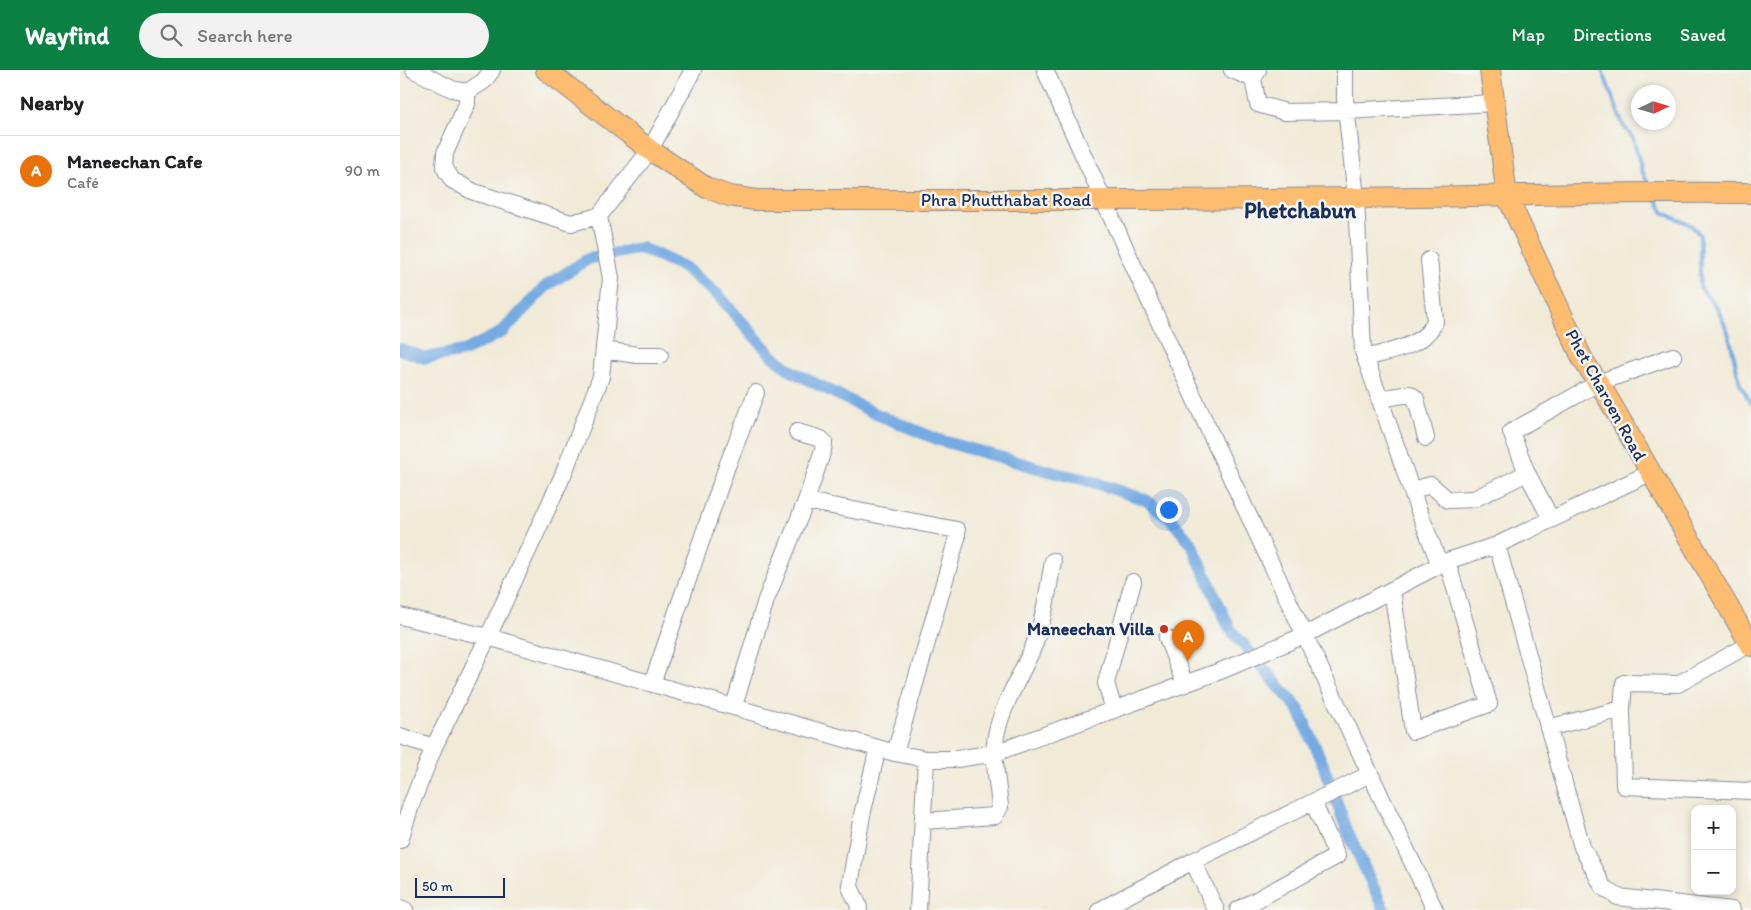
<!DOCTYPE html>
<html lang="en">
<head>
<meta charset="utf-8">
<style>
  body { margin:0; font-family:Itim,sans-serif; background:#f2f2f2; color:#202124 }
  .controls { position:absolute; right:15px; bottom:15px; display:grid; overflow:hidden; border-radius:10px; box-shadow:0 2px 8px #0003 }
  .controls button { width:45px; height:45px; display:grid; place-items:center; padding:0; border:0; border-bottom:1px solid #e0e0e0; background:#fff; color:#202124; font:25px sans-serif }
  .compass { position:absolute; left:1231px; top:15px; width:45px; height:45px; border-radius:50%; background:#fff; box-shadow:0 2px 8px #0003; rotate:86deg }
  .scale { position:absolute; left:15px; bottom:12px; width:90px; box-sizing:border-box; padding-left:5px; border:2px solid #1b2f5e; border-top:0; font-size:14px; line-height:18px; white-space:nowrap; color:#1b2f5e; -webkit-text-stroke:4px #f6f6f2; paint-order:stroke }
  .you { position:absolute; left:768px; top:439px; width:18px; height:18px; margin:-12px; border:4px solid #fff; border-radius:50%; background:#1a73e8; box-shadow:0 0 0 8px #1a73e833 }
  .badge { display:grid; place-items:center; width:32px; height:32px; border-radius:50%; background:#0b8043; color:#fff; font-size:16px; font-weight:700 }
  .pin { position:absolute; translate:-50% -41px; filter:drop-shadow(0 1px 2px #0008) }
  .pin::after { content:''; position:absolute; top:26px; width:18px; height:15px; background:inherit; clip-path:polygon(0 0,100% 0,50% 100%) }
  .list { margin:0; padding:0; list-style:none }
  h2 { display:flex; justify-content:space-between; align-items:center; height:65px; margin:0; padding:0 20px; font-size:21px }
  h2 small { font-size:16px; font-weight:400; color:#757577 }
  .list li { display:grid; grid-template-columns:32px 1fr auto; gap:15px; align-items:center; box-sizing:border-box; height:70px; padding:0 20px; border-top:1px solid #e0e0e0 }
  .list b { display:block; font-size:19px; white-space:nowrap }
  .list p { margin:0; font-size:16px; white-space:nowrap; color:#757577 }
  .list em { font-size:16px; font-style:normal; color:#757577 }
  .icon { flex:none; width:28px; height:28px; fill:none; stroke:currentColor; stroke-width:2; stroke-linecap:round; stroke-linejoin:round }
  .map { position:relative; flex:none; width:1351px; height:840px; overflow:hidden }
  header { display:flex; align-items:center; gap:30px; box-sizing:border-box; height:70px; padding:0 25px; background:#0b8043; color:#fff }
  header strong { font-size:24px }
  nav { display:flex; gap:28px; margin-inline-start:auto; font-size:18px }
  .search { width:350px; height:45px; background:#f2f2f2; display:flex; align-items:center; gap:12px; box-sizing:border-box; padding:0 18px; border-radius:28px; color:#757577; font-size:19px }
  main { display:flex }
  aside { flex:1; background:#fff }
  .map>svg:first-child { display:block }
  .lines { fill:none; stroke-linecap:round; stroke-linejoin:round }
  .stream { stroke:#75aae2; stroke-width:4 }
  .canal { stroke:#75aae2; stroke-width:12 }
  .minor-casing { stroke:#868c9a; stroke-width:18 }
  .major-casing { stroke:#868c9a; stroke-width:22 }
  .minor { stroke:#fff; stroke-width:16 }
  .major { stroke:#fdbc6f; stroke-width:20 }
  .poi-dot { fill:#c8321e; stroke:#f6f6f2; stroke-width:2 }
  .labels { text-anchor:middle; stroke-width:5; stroke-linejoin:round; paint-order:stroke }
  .street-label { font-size:18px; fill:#1b2f5e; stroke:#f6f6f2 }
  .poi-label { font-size:18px; font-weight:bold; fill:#1b2f5e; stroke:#f6f6f2; text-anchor:end }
  .district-label { font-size:22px; font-weight:bold; fill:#1b2f5e; stroke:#f6f6f2 }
</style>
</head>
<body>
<header>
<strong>Wayfind</strong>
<div class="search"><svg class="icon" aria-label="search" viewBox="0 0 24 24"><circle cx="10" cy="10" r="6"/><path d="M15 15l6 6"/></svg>Search here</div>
<nav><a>Map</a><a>Directions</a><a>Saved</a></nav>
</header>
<main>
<aside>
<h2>Nearby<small></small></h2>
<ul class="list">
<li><span class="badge" style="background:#e8710a">A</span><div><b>Maneechan Cafe</b><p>Café</p></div><em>90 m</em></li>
</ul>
</aside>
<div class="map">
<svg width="1351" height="840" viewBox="0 0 1351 840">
  <rect width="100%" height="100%" fill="#f6f6f2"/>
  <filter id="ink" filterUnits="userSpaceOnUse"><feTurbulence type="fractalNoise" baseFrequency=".02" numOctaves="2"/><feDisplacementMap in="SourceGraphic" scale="10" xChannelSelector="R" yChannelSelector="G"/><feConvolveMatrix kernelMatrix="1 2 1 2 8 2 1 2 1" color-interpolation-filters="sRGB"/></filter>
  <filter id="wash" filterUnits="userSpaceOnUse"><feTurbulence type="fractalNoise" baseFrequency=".0096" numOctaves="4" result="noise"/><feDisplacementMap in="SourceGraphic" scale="20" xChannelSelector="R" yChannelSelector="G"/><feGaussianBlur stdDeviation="1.12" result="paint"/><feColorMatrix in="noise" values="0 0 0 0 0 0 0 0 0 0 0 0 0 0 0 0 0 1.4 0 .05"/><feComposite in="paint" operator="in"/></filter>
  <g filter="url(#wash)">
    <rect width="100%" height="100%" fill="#f1ead7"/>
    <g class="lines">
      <!-- stream -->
      <path class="stream" d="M1202 0 1223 55 1233 68 1242 101 1250 117
        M1257 130 1264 143 1291 155 1300 165V217L1318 239 1329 265 1340 314 1351 333"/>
      <!-- canal -->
      <path class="canal" d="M0 279 25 288 64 281 102 262 146 216 188 189 241 178 284 197 318 225 372 286 393 302 476 344 539 370 659 404 687 410 746 430 771 449 792 475 830 559 899 640 923 695 947 760 984 840"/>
    </g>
  </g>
  <g filter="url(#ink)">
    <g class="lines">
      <defs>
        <path id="minor" d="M14 0 52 19 67 22 84 11 92 0
          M645 0C771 282 902 562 1035 840
          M832 0 853 9 858 0
          M945 0V28L956 128 963 281 1017 436 1040 495
          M853 9 858 34 885 42 946 41 1094 33
          M67 22V34L45 83 44 97 52 110 74 122 171 153 199 146 250 80 293 0
          M204 280 237 285H260
          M965 288C990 281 1025 277 1035 251L1029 190
          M979 329 1010 324 1016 329 1026 368
          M397 362 421 369 424 372 423 380 406 431
          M1012 420 1031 415 1048 430 1074 429 1127 403
          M1151 449 1127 403 1111 362 1198 313 1273 286
          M1097 475 1182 777 1203 817 1218 827 1332 840
          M992 520 1013 661 1089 634 1047 491
          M0 546 88 567 495 683 526 689H557L595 683 823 600 905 565 1047 491 1097 475 1250 403
          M767 568 785 614
          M1350 574 1278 614 1224 613 1222 639 1224 716 1351 721
          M252 614 327 396 356 323
          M334 636 366 530 406 431 557 460V468L495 683
          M714 640 706 613 733 512
          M1148 658 1222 639
          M0 666 34 677
          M913 732 970 704
          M523 751 595 746 600 737C598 713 591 685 597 661 604 632 620 607 632 580 644 551 648 521 653 491
          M0 770 11 735 34 677 88 567 163 405 201 307 211 208 199 146
          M0 838 5 840
          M459 840C459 830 451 824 450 815L462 745 478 678
          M518 840 526 689
          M700 840 793 791
          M816 840 793 791 913 732 937 786 838 840"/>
        <path id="major" d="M146 0 250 80 307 118 329 126 356 130C556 130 756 131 956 128 1088 127 1219 121 1351 123
          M1090 0 1107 126 1183 290 1205 323 1351 576"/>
      </defs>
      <!-- minor casing -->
      <use href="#minor" class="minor-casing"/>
      <!-- major casing -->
      <use href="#major" class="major-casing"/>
      <!-- minor -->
      <use href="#minor" class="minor"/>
      <!-- major -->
      <use href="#major" class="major"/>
    </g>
  </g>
  <!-- markers -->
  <circle class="poi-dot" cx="764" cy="559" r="5"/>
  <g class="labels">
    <!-- street labels -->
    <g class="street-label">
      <text x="606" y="136">Phra Phutthabat Road</text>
      <text transform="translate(1206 325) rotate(61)" y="6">Phet Charoen Road</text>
    </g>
    <!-- poi labels -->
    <g class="poi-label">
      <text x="754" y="565">Maneechan Villa</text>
    </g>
    <!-- district labels -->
    <g class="district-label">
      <text x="900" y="148">Phetchabun</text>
    </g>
  </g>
</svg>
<div class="controls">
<button>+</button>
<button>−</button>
</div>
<svg class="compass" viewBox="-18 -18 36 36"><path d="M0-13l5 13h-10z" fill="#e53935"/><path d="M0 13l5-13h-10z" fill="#757577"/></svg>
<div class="scale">50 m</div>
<div class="you"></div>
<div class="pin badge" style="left:788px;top:591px;background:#e8710a">A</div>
</div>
</main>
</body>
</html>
